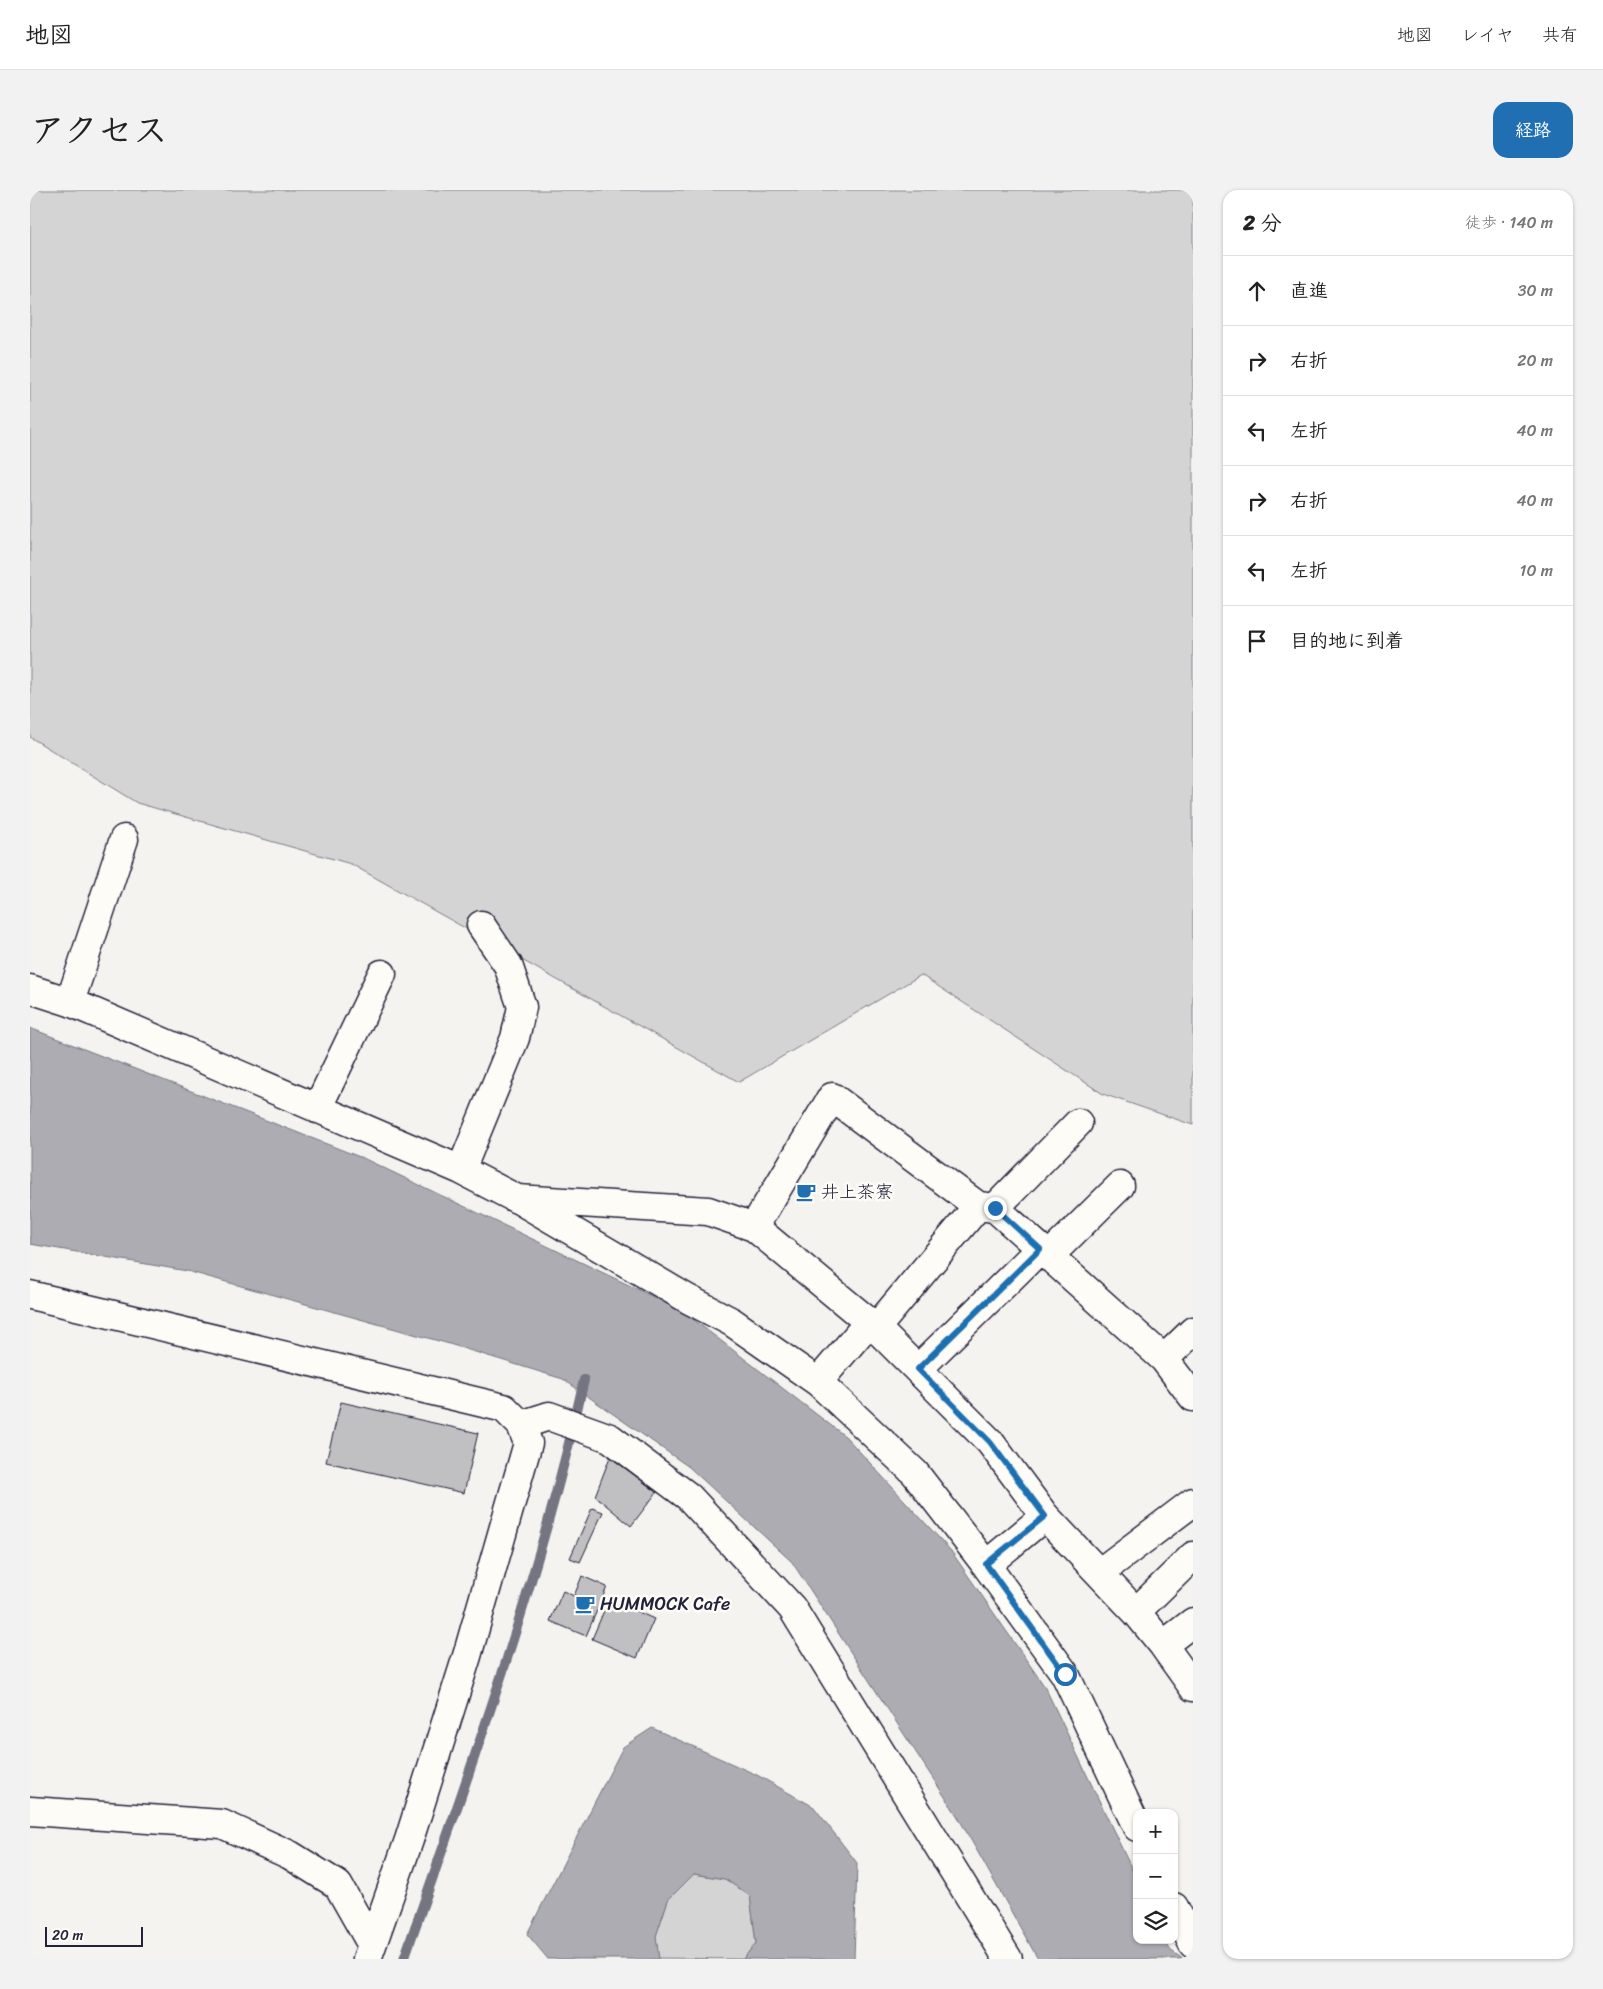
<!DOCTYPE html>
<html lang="ja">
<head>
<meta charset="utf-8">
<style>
  body { margin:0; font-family:Sriracha,"Klee One",sans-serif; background:#f2f2f2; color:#222 }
  .controls { position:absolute; right:15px; bottom:15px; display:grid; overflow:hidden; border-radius:10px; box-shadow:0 1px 4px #0004 }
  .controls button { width:45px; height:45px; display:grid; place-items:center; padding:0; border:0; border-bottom:1px solid #e0e0e0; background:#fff; color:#222; font:25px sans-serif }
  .scale { position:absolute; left:15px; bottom:12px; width:98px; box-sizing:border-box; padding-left:5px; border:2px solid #22223b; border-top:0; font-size:14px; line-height:18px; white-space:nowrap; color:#22223b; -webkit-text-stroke:4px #fdfcf7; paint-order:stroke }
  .stop { position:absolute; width:15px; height:15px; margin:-11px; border:4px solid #1f6fb2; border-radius:50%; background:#fff }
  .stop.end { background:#1f6fb2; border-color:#fff; box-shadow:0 1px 5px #0008 }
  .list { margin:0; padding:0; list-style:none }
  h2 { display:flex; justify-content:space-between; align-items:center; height:65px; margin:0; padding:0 20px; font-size:21px }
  h2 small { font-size:16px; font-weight:400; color:#767676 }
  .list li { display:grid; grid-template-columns:32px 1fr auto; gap:15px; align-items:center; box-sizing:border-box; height:70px; padding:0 20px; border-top:1px solid #e0e0e0 }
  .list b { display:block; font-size:19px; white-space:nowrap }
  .list em { font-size:16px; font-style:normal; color:#767676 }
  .icon { flex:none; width:28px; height:28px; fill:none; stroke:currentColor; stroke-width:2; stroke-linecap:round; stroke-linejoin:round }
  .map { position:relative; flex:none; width:1163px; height:1769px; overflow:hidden; border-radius:15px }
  header { display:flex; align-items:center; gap:30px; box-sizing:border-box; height:70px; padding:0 25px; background:#fff; border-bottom:1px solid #e0e0e0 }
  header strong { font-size:24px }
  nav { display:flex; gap:28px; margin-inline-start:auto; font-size:18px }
  .intro { display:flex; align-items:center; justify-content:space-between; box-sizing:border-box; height:120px; padding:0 30px }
  h1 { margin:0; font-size:35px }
  .button { padding:12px 22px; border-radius:15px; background:#1f6fb2; color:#fff; font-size:18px; font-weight:700 }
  main { display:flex; gap:30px; padding:0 30px }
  aside { flex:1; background:#fff; border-radius:15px; box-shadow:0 1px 4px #0004 }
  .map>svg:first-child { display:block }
  .green { fill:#d5d4d5; stroke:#7c7b88 }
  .water { fill:#acacb2; stroke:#757582 }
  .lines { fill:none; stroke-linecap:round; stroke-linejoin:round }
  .stream { stroke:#757582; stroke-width:10 }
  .building { fill:#c0bfc2; stroke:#22223b }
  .minor-casing { stroke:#22223b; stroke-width:31 }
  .minor { stroke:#fdfcf7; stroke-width:28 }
  .route { stroke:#1f6fb2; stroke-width:6 }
  .labels { text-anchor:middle; stroke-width:5; stroke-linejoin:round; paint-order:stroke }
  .poi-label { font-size:18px; fill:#22223b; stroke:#fdfcf7; text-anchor:start }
</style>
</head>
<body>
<header>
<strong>地図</strong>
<nav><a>地図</a><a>レイヤ</a><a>共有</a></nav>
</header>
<div class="intro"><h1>アクセス</h1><a class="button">経路</a></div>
<main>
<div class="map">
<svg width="1163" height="1769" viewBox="0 0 1163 1769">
  <rect width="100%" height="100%" fill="#f4f3ef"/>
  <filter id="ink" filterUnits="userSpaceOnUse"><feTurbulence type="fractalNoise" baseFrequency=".02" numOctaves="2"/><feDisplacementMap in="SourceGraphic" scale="10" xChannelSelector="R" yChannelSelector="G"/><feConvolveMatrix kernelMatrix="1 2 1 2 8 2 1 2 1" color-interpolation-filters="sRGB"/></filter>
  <g filter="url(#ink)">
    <!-- green -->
    <path class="green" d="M0 0H1163V935L1073 904 891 785 709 892 321 674 107 613 0 547Z
      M664 1684 695 1689 720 1705 726 1753 713 1769 628 1768 626 1746 638 1710Z"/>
    <!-- water -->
    <path class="water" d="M0 838 335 969 651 1120 816 1247 921 1361 1015 1497 1107 1690V1750H1135L1140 1760 1153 1769H1008L928 1627 762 1372 659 1277 533 1189 416 1153 157 1081 0 1054Z
      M622 1538 727 1585 784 1617 827 1673 824 1769H713L726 1753 720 1706 695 1689 664 1684 638 1710 626 1746 629 1769H518L497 1744 593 1557Z"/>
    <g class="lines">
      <!-- stream -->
      <path class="stream" d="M374 1769C441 1579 510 1387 554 1190"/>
    </g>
    <!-- building -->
    <path class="building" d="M311 1212 448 1243 434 1303 296 1272Z
      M580 1267 627 1302 601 1336 565 1306Z
      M562 1318 573 1322 550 1372 540 1368Z
      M552 1386 577 1397 556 1446 520 1431 533 1401 544 1406Z
      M579 1409 624 1429 607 1468 562 1449Z"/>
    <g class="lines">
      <defs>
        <path id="minor" d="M0 799 40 812 431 980 487 1009 678 1021 724 1037 846 1138 960 1252 1015 1326 1106 1422 1133 1455 1163 1497
          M40 812 94 649
          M287 919 352 784
          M431 980 485 848 492 817 478 775 451 735
          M491 1011 658 1109 702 1132 788 1192 885 1283 956 1375 1035 1484 1107 1637
          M965 1018 1048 933
          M724 1037 802 907 948 1016 965 1018 1134 1169 1163 1207
          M1018 1067 1090 996
          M0 1105 474 1218 491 1235 498 1253 437 1466 379 1650 337 1769
          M846 1138 948 1016
          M1134 1169 1163 1141
          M888 1179 1010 1059
          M788 1192 839 1132
          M491 1235 519 1226 580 1248 659 1307 762 1418 978 1769
          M956 1375 1015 1326
          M1069 1383 1163 1312
          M1106 1422 1163 1366
          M1133 1455 1163 1432
          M0 1621 192 1634 260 1665 308 1695 342 1755
          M1144 1717 1163 1754"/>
      </defs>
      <!-- minor casing -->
      <use href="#minor" class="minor-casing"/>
      <!-- minor -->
      <use href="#minor" class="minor"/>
    </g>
  </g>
  <g class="lines" filter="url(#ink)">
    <!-- route -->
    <path class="route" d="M965 1018 1010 1059 888 1179 960 1252 1015 1326 956 1374 1035 1484"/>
  </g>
  <!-- icons -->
  <defs>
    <symbol id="cafe-bare" viewBox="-9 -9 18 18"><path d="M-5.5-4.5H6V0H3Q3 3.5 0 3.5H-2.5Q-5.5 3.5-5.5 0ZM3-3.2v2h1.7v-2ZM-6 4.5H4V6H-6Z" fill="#1f6fb2" stroke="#fdfcf7" stroke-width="2.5" paint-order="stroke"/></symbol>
  </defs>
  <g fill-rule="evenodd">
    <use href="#cafe-bare" x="762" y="988" width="28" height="28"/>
    <use href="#cafe-bare" x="541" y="1400" width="28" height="28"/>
  </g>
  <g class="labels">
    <!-- poi labels -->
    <g class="poi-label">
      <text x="791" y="1008">井上茶寮</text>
      <text x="570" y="1420">HUMMOCK Cafe</text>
    </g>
  </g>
</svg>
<div class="controls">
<button>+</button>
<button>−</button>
<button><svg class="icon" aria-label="layers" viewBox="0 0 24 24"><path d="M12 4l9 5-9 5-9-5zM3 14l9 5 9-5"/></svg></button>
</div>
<div class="scale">20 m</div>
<div class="stop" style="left:1035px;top:1484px"></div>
<div class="stop end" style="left:965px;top:1018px"></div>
</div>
<aside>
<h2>2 分<small>徒歩 · 140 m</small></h2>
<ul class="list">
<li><svg class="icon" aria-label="ahead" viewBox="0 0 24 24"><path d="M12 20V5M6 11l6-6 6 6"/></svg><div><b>直進</b></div><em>30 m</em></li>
<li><svg class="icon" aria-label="right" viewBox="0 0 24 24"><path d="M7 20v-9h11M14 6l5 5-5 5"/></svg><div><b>右折</b></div><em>20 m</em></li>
<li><svg class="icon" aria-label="left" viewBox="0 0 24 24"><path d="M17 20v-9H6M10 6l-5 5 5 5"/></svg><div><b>左折</b></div><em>40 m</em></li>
<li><svg class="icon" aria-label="right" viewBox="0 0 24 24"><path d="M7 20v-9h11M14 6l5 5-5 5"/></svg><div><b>右折</b></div><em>40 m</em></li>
<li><svg class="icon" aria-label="left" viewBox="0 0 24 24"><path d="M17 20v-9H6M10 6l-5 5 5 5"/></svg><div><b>左折</b></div><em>10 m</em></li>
<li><svg class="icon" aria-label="arrive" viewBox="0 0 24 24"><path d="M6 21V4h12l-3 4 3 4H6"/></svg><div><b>目的地に到着</b></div></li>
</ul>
</aside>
</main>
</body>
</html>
